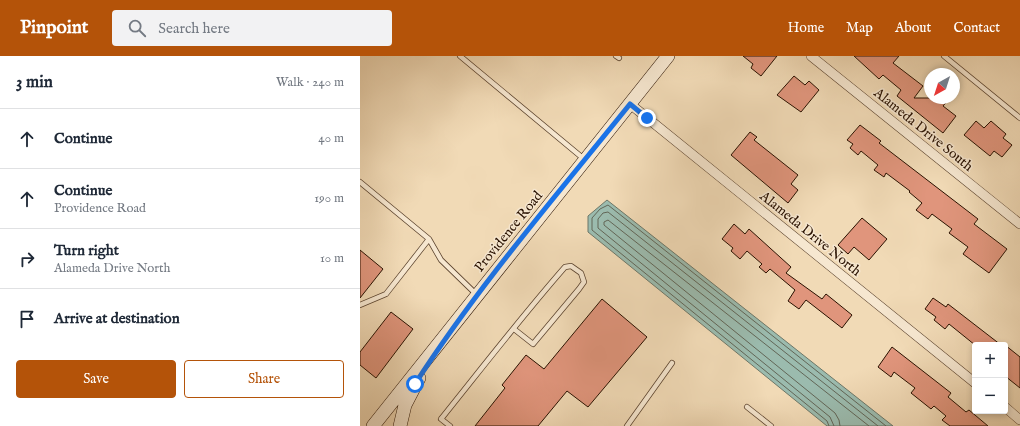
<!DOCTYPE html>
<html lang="en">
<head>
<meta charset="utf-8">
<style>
  body { margin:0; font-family:"IM FELL English",serif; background:#f2f2f3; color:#1f2937 }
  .controls { position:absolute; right:12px; bottom:12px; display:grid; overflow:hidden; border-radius:4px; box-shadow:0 2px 6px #0003 }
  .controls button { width:36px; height:36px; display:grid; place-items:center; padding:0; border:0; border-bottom:1px solid #e0e1e3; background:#fff; color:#1f2937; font:20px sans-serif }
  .compass { position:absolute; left:564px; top:12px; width:36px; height:36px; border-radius:50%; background:#fff; box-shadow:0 2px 6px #0003; rotate:219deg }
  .stop { position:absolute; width:12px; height:12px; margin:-9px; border:3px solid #1a73e8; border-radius:50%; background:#fff }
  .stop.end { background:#1a73e8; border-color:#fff; box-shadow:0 1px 4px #0008 }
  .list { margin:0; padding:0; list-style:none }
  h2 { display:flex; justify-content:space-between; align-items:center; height:52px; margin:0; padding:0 16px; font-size:17px }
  h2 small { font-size:13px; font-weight:400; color:#747a83 }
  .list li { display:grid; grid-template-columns:26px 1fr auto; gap:12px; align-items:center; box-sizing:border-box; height:60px; padding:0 16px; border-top:1px solid #e0e1e3 }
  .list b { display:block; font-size:15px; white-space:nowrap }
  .list p { margin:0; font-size:13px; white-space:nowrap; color:#747a83 }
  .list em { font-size:13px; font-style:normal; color:#747a83 }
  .actions { display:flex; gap:8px; padding:12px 16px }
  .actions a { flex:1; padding:9px 0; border:1px solid #b45309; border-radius:4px; text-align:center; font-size:14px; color:#b45309 }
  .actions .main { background:#b45309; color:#fff }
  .icon { flex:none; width:22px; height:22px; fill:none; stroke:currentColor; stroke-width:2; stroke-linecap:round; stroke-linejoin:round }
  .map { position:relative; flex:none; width:660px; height:370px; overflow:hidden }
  header { display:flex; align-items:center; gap:24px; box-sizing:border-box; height:56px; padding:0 20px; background:#b45309; color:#fff }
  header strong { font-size:19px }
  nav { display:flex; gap:22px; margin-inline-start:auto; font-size:14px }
  .search { width:280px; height:36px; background:#f2f2f3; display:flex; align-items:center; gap:10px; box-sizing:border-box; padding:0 14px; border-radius:4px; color:#747a83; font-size:15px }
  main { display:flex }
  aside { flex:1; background:#fff }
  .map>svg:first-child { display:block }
  .water { fill:#9bbbae; stroke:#6d7768 }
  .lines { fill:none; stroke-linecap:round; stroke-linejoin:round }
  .shore { stroke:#626657; stroke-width:1 }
  .building { fill:#e0957c; stroke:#291100 }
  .lane-casing { stroke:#5b432e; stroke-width:6 }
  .street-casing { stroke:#5b432e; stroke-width:10 }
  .secondary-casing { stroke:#291100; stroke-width:14 }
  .lane { stroke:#f6e7d0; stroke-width:4.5 }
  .street { stroke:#f6e7d0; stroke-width:9 }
  .secondary { stroke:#f6e7d0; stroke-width:13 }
  .route { stroke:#1a73e8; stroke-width:5 }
  .labels { text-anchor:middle; stroke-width:3; stroke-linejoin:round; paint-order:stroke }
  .street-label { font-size:14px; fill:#291100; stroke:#f6e7d0 }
</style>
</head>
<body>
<header>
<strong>Pinpoint</strong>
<div class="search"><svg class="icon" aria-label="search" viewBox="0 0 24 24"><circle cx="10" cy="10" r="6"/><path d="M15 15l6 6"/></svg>Search here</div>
<nav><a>Home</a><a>Map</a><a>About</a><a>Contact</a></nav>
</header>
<main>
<aside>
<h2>3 min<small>Walk · 240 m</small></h2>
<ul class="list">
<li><svg class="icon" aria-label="ahead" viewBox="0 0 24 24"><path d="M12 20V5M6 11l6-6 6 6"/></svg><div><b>Continue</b></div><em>40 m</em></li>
<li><svg class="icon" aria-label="ahead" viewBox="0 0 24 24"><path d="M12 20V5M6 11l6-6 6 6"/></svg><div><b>Continue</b><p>Providence Road</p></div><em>190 m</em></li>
<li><svg class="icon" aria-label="right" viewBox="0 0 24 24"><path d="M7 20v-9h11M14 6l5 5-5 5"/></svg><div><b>Turn right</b><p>Alameda Drive North</p></div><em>10 m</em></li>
<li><svg class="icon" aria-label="arrive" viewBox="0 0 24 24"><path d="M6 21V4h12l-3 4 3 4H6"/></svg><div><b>Arrive at destination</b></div></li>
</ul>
<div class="actions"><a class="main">Save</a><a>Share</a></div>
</aside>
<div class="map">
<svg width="660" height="370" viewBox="0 0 660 370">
  <rect width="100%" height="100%" fill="#f1dab6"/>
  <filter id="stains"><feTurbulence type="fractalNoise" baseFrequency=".005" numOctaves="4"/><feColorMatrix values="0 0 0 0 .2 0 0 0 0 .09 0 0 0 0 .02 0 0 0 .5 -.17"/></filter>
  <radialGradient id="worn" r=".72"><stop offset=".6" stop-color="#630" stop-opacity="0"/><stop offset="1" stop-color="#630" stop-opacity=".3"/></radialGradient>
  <!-- water -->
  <path class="water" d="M247 144 533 370H467L228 176V160Z"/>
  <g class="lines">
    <!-- shore -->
    <path class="shore" d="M469 370 467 365 232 174V162L240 153 248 149 526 370
      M474 370 470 361 238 172V163L243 157 248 156 518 370
      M480 370 479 364 475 357 244 169V166L248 164 509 370"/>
  </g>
  <!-- building -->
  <path class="building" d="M383 0H417L401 20 391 12 393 8Z
    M494 0H539L533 7 563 30 554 42H590L583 50 596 60 583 77 537 40 541 34 523 19 519 23Z
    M434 20 445 29 449 25 459 34 441 56 417 39Z
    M616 65 624 72 631 65 646 78 643 82 652 89 642 101 634 95 630 100 604 79Z
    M500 69 521 85 519 87 618 163 614 168 647 193 629 217 603 198 608 191 589 177 592 173 572 158 568 163 556 154 562 147 549 136 550 135 526 117 524 121 514 114 518 109 501 95 498 99 490 92 493 88 487 84Z
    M390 76 397 81 394 84 438 119 431 128 438 134 428 147 371 99Z
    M502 162 527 183 509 204 494 191 488 198 478 189Z
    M374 168 385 178 389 173 431 211 426 217 462 243 466 238 492 259 482 272 446 244 439 253 428 245 435 234 410 213 406 217 399 211 402 208 387 195 380 203 371 195 373 192 362 183Z
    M0 194 23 213 0 242Z
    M573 242 586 251 588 248 641 289H615L589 268 585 273 574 264 576 261 565 253Z
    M242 243 287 281 228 351 207 335 178 370H115L145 332 142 329 166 299 184 313Z
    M31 256 53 273 16 322 0 309V296Z
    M645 289 660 301V332L645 320Z
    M532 291 591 337 588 341 606 356 609 354 628 370H590L582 364 586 360 574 350 571 353 551 337 555 332 534 316 531 321 518 311Z"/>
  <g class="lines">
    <defs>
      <path id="lane" d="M100 0 224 103
        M256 0 259 2
        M584 0 660 62
        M0 126 69 183 81 204 116 238
        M0 249 26 238 69 183
        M387 351 411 370
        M90 370 81 363C122 312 162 260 205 211L211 210 221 217 224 226 219 233 173 288 154 273
        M267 370 312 307"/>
      <path id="street" d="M451 0 660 168
        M270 48 615 327
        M645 351 660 364"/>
      <path id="secondary" d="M13 370 308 0
        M40 370 45 349 59 322"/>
    </defs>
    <!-- lane casing -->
    <use href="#lane" class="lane-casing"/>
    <!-- street casing -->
    <use href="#street" class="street-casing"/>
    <!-- secondary casing -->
    <use href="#secondary" class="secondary-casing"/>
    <!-- lane -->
    <use href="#lane" class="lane"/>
    <!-- street -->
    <use href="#street" class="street"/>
    <!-- secondary -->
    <use href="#secondary" class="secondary"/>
  </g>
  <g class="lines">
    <!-- route -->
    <path class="route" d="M55 328C119 229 196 140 270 48L287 62"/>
  </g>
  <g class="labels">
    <!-- street labels -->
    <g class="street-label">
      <text transform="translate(564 73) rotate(39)" y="5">Alameda Drive South</text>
      <text transform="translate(148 175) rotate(-51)" y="5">Providence Road</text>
      <text transform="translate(451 177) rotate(39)" y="5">Alameda Drive North</text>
    </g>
  </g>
  <rect width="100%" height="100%" filter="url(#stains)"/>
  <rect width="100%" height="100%" fill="url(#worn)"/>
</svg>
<div class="controls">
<button>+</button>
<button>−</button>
</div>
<svg class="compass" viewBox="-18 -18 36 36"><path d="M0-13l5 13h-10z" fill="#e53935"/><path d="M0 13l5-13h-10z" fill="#747a83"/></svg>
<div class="stop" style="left:55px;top:328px"></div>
<div class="stop end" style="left:287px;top:62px"></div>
</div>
</main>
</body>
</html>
